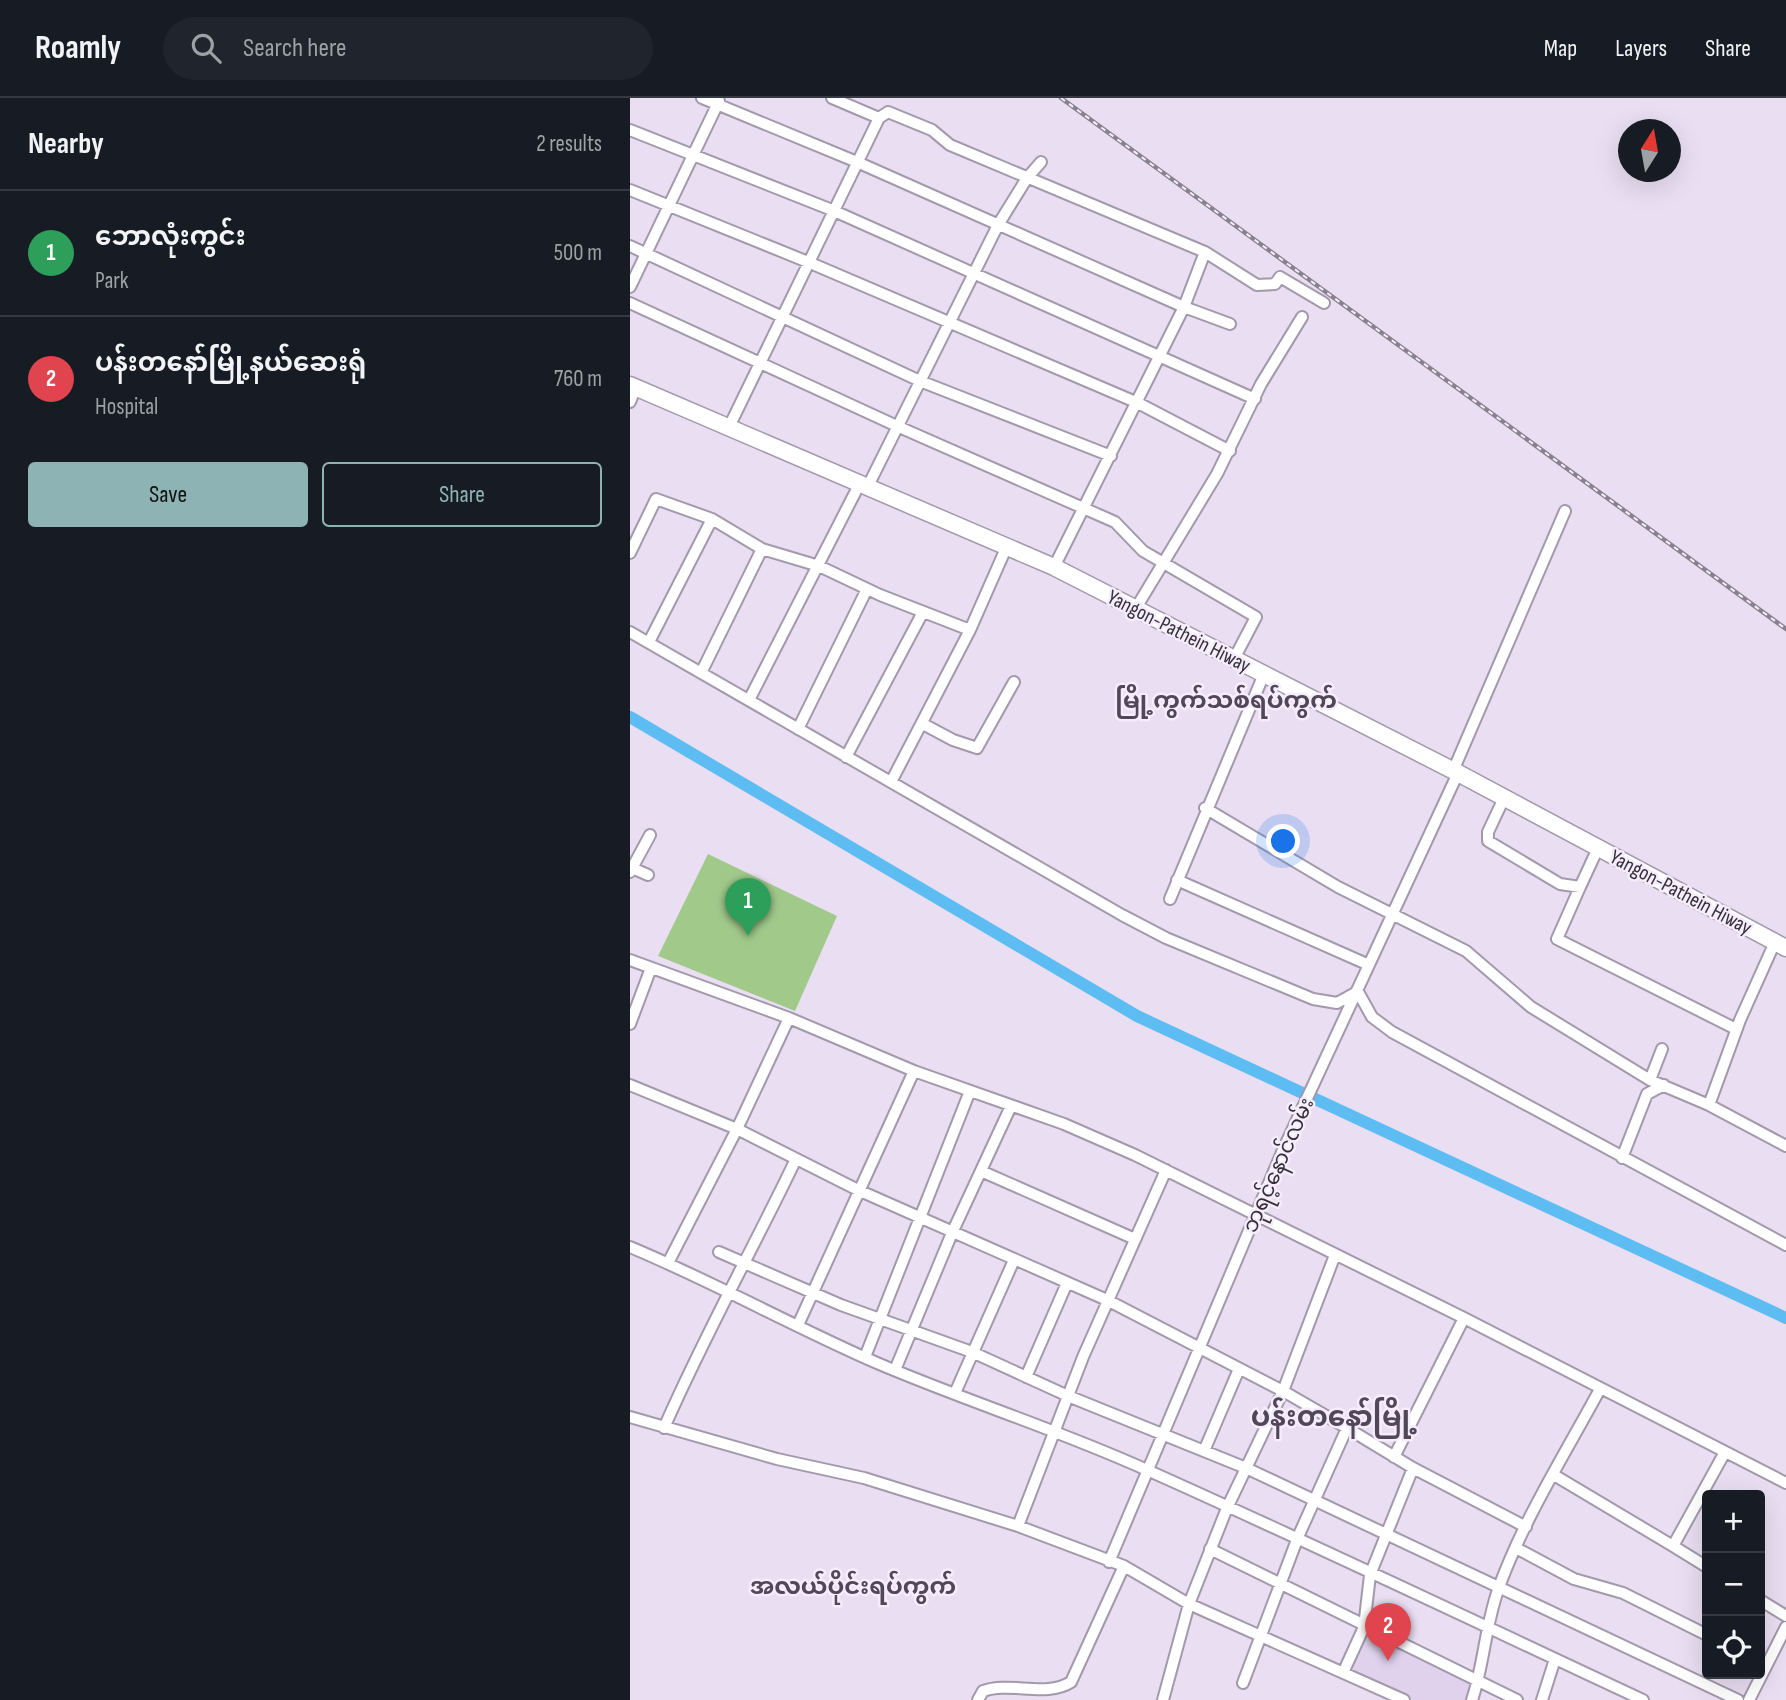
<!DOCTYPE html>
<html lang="en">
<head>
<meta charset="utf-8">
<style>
  body { margin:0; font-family:"Sofia Sans Condensed","Noto Sans Myanmar",sans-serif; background:#20242c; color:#f1f3f6 }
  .controls { position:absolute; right:21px; bottom:21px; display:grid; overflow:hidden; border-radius:7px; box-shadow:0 7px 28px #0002 }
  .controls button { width:63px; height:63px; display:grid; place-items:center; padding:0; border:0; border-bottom:2px solid #363941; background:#171b24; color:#f1f3f6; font:35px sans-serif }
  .compass { position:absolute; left:988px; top:21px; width:63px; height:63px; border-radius:50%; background:#171b24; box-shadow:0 7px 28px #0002; rotate:11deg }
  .you { position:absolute; left:654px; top:744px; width:24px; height:24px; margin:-18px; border:5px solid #fff; border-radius:50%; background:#1a73e8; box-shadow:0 0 0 10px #1a73e833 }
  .badge { display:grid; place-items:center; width:46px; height:46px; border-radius:50%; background:#8eb3b5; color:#fff; font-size:23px; font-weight:700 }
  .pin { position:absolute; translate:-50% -58px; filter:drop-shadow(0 2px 4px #0008) }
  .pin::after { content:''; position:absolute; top:37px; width:24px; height:21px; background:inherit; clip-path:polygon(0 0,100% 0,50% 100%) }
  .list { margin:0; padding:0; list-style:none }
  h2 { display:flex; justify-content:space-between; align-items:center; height:91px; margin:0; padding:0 28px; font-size:30px }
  h2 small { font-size:23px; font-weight:400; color:#9ea1a6 }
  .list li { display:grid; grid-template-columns:46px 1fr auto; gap:21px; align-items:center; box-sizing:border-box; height:126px; padding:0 28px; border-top:2px solid #363941 }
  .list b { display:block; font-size:26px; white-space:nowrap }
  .list p { margin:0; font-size:23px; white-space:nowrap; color:#9ea1a6 }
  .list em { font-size:23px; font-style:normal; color:#9ea1a6 }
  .actions { display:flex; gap:14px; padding:21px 28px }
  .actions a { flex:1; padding:16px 0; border:2px solid #8eb3b5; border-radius:7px; text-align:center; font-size:24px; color:#8eb3b5 }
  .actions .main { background:#8eb3b5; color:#111 }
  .icon { flex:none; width:38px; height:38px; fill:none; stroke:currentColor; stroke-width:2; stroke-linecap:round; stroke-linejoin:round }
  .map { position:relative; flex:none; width:1156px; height:1602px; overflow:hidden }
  header { display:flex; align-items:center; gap:42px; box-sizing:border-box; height:98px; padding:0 35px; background:#171b24; border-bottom:2px solid #363941 }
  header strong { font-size:33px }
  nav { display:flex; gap:38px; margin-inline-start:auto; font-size:24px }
  .search { width:490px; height:63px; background:#20242c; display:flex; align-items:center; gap:18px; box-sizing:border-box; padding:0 24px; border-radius:38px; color:#9ea1a6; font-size:26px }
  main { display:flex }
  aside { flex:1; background:#171b24 }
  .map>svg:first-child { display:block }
  .built { fill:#e0d2ec }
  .green { fill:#a1ca8a }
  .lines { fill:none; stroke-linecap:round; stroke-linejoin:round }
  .river { stroke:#5dbdf2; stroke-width:12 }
  .minor-casing { stroke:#a399ab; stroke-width:14 }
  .highway-casing { stroke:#a399ab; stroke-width:19 }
  .minor { stroke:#fff; stroke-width:10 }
  .highway { stroke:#fff; stroke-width:16 }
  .rail-casing { stroke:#88818e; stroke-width:4.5 }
  .rail { stroke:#f5ecfd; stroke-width:2; stroke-dasharray:5; stroke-linecap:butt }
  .labels { text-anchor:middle; stroke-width:5; stroke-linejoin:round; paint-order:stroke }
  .street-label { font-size:21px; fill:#343037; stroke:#f5ecfd }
  .quarter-label { font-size:24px; font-weight:bold; fill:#504758; stroke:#f5ecfd }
  .district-label { font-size:28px; font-weight:bold; fill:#504758; stroke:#f5ecfd }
</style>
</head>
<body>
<header>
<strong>Roamly</strong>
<div class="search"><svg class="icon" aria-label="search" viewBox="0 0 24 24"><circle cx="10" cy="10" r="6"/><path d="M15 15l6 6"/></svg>Search here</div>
<nav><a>Map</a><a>Layers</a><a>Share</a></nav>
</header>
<main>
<aside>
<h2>Nearby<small>2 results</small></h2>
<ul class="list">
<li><span class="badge" style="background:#2e9e5b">1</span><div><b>ဘောလုံးကွင်း</b><p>Park</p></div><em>500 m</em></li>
<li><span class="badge" style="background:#e0444e">2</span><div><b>ပန်းတနော်မြို့နယ်ဆေးရုံ</b><p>Hospital</p></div><em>760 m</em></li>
</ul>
<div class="actions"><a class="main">Save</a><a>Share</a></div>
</aside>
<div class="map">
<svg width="1156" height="1602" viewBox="0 0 1156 1602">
  <rect width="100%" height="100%" fill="#e9def2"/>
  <!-- built -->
  <path class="built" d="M739 1534 844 1584 837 1602H784L722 1575Z"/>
  <!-- green -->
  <path class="green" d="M78 756 207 818 165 913 28 858Z"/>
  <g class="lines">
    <!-- river -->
    <path class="river" d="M0 619 507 918 1156 1220"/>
    <defs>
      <path id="minor" d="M72 0 227 64 554 209 600 226
        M202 0 249 20 258 14 302 32 320 47 575 154 627 187 645 186 650 179 694 205
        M0 32 202 112 625 301
        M0 92 178 164 508 305 600 353
        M0 148 290 283 481 358
        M0 189 89 3
        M0 205 269 329 485 424 513 453 626 519 604 561
        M0 304 6 289
        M99 329 249 20
        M238 388 368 127 397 80 411 64
        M0 455 26 401 82 421 132 451 189 468 250 497 340 532
        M424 469 554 209 575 154
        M506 510 587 376 631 286 672 219
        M0 534 492 817 536 840 683 901 707 905 725 895
        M19 544 82 421
        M71 575 132 451
        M119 602 230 385
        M293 626 323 642 347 650 384 584
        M168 631 237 491
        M216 659 293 514
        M823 673 935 413
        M261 684 340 532 377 448
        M874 700 858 734V743L930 786 950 789 968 750
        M575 710 708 789 836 853 901 909 1020 982 1079 1007 1156 1048
        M0 769 18 777
        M0 774 20 737
        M547 782 739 867
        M950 789 927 841 1106 931
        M540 801 634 576
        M0 862 159 920 284 973 434 1026 505 1057 834 1220 1156 1385
        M727 892 742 919 762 934 1156 1147
        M0 926 21 870
        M1020 982 1032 951
        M0 987 107 1031 228 1092 477 1202 653 1293 717 1330 668 1439 613 1585
        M1079 1007 1110 922 1145 844
        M992 1060 1017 996 1034 987
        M351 1073 505 1141
        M0 1149C84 1184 164 1229 247 1265 336 1303 429 1332 517 1372 683 1446 848 1525 1013 1602
        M89 1154 211 1207 342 1254 438 1298 616 1370 1108 1602
        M38 1165 107 1031 159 920
        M168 1227 284 973
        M235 1259 340 993
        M265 1272 322 1135 381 1008
        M396 1279 437 1185
        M325 1295 384 1162
        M0 1319 147 1361 234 1380 388 1428 494 1468 559 1506 774 1602
        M34 1330C74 1238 123 1151 166 1061
        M717 1330 783 1370 896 1429
        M574 1353 609 1271
        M764 1359 834 1220
        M924 1377 1043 1448 1095 1354
        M388 1428 453 1259 536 1072
        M1043 1448 1077 1469
        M886 1450 944 1481 993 1495 1077 1537
        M580 1451 887 1602
        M479 1464 653 1052 828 675
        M1130 1502 1156 1518
        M713 1575 734 1529 740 1477 783 1370
        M348 1602 353 1593C380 1583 416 1600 441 1584L494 1468
        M533 1602 559 1506 597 1410 653 1293 705 1157
        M842 1602C854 1566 855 1529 868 1492 893 1422 935 1356 970 1291
        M912 1602 925 1561
        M1119 1602 1156 1529"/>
      <path id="highway" d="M0 287 424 469 828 675 1156 850"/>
    </defs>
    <!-- minor casing -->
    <use href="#minor" class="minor-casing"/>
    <!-- highway casing -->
    <use href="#highway" class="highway-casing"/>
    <!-- minor -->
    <use href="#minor" class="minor"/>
    <!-- highway -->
    <use href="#highway" class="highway"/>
    <defs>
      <path id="rail" d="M431 0 1156 531"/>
    </defs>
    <!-- rail casing -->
    <use href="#rail" class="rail-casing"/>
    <!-- rail -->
    <use href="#rail" class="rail"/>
  </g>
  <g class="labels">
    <!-- street labels -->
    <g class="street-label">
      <text transform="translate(549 533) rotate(27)" y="7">Yangon-Pathein Hiway</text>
      <text transform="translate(1051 794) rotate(28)" y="7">Yangon-Pathein Hiway</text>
      <text transform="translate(648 1067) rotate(-66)" y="7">ဘုရင့်နောင်လမ်း</text>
    </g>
    <!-- quarter labels -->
    <g class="quarter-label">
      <text x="596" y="610">မြို့ကွက်သစ်ရပ်ကွက်</text>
      <text x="223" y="1496">အလယ်ပိုင်းရပ်ကွက်</text>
    </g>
    <!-- district labels -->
    <g class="district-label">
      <text x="704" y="1328">ပန်းတနော်မြို့</text>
    </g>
  </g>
</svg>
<div class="controls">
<button>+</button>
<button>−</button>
<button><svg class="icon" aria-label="locate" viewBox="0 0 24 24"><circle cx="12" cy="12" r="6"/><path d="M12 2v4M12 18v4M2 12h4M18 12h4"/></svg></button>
</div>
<svg class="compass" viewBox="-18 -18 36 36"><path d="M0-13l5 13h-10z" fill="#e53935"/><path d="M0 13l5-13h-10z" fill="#9ea1a6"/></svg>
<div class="you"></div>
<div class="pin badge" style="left:118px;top:838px;background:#2e9e5b">1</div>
<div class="pin badge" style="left:758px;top:1563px;background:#e0444e">2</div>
</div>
</main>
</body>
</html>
